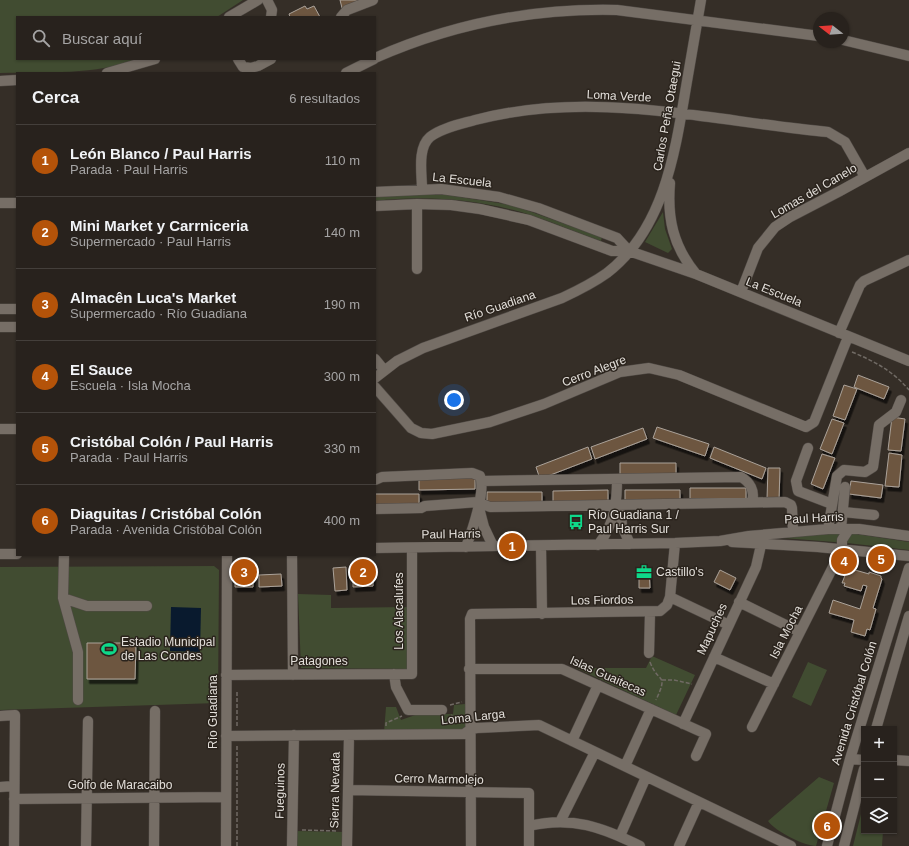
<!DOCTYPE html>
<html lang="es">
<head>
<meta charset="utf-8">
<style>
  body { margin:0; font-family:Helvetica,sans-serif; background:#302a26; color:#f1f3f6 }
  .controls { position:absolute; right:12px; bottom:12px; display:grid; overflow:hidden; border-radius:0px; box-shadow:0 1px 3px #0004 }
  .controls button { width:36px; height:36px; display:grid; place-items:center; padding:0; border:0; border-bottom:1px solid #443f3b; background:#28221d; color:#f1f3f6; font:20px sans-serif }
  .compass { position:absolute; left:813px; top:12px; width:36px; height:36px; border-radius:50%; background:#28221d; box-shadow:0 1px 3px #0004; rotate:287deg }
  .you { position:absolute; left:454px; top:400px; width:14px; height:14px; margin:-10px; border:3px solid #fff; border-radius:50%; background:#1a73e8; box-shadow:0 0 0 6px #1a73e833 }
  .badge { display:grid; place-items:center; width:26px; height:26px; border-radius:50%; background:#b45309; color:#fff; font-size:13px; font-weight:700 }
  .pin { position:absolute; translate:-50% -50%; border:2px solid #fff; box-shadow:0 1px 4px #0006 }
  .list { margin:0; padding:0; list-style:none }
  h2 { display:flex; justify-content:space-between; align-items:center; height:52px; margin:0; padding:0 16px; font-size:17px }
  h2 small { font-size:13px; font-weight:400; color:#a5a4a4 }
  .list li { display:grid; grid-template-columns:26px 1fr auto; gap:12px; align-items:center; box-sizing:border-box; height:72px; padding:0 16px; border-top:1px solid #443f3b }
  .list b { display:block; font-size:15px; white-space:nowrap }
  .list p { margin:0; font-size:13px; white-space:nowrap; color:#a5a4a4 }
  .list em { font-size:13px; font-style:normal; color:#a5a4a4 }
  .icon { flex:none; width:22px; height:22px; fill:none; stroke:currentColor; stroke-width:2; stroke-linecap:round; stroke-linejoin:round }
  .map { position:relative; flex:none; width:909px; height:846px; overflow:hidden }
  .search { position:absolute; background:#28221d; box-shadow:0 1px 3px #0004; left:16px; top:16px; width:360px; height:44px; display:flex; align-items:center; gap:10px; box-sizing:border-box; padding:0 14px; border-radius:0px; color:#a5a4a4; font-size:15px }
  .panel { position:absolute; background:#28221d; box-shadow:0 1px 3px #0004; left:16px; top:72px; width:360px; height:484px; border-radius:0px }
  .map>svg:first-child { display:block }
  .green { fill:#414c31 }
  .water { fill:#091a2e }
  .building { fill:#6d573f; stroke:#aba29a; filter:url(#shadow) }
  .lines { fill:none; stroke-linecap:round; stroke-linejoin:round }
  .minor-casing { stroke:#504a45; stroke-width:11 }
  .path { stroke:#706a64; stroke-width:1.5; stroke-dasharray:4 2; stroke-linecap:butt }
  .minor { stroke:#766e66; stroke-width:10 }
  .labels { text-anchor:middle; stroke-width:3; stroke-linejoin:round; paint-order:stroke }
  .street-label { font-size:12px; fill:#e3dfda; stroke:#2b241d }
  .poi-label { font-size:12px; fill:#e3dfda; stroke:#2b241d; text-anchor:start }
</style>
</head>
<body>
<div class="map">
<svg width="909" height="846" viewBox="0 0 909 846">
  <defs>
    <filter id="shadow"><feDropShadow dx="2.5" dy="4.5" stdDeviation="0" flood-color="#0009"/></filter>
  </defs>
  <rect width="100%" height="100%" fill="#352e27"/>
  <!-- green -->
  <path class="green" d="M0 0H243L217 17H17V59H139C95 75 47 72 0 73Z
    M425 194 447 195 512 205 602 237 601 241C575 232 548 220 521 212 474 199 423 195 375 201V197Z
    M663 212 665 229 672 249 668 253 645 242Z
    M843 532 909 542V550L847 543 770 537Z
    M214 566 219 570 218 703 0 710V567Z
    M298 594 331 595V608L407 607 408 669 301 668Z
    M652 656 695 675 676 715 576 668H646Z
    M808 662 827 670 811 706 792 697Z
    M465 704V731L384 732 386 707H396L401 720 418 714H453L454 705Z
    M819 777 834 783 816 846C804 846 775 831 768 821Z
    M864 802V831H883L882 846H853Z
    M295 831 345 832V846H294Z"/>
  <!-- water -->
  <path class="water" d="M171 607 201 608 200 652 170 651Z"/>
  <!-- building -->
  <path class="building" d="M340 0H363L364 3 342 8Z
    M305 6 307 9 314 6 320 17H290L289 14Z
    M858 375 889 387 884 399 854 387Z
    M844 385 857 389 845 420 833 416Z
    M892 417 905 419 901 451 888 450Z
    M832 419 844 423 832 454 820 449Z
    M657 427 709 444 705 456 653 438Z
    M643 428 647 439 595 459 591 447Z
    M588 447 592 459 540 479 536 467Z
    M714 447 766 468 762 479 710 458Z
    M889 453 902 455 899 487 885 486Z
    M822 454 835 458 823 489 811 484Z
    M620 463H676V475H620Z
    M768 468H780L779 500 767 499Z
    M475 477V489L419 490V478Z
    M851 481 883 485 881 498 849 494Z
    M690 488H746V500H690Z
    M608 490V502L553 503V491Z
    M625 490H680V502H625Z
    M487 492H542V504H487Z
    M375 494H419V506L375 507Z
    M346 567 347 590 335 591 333 568Z
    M373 568V586L353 587V569Z
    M639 568H649L650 588H639Z
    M848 568 869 574V572L881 576V578L882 579 873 608 876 609 870 630 867 629 865 636 851 632 854 620 829 613 833 600 860 609 867 586 863 585 861 591 844 586 845 583H842Z
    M235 569 253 570V587H235Z
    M720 570 736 578 730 590 714 582Z
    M281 574 282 586 259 587V575Z
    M87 643H136L135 679H87Z"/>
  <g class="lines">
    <defs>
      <path id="minor" d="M267 0 272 10 271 17
        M229 17 258 0
        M341 17 347 10 373 0
        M843 40 909 56
        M375 58C452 24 533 8 617 10L819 36
        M238 59 243 67 251 68 258 66 271 59
        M107 73 155 59
        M346 73 374 59
        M0 81 17 80
        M670 183C667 218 673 246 696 274
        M422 189C422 174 417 148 430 137 441 128 461 124 475 120 593 89 710 121 828 132L845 142 865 177
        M375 192 441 189 499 197 538 208 617 238 629 251
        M0 203H17
        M417 204V269
        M375 206 417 204 451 205 480 209 529 220 612 251H629L696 274 909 361
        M741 292 758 248 775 227 790 217 840 191 909 153
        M0 309H17
        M0 327H17
        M839 333 860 285 864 281 909 260
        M375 359 384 370
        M375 378 397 361 423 348 562 298C577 291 593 283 607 273 664 229 675 153 686 87 691 58 696 29 701 0
        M375 387 411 428 421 433 432 434 490 422 544 404 620 372 649 368 679 375 806 427 814 422 848 337
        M0 429H17
        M808 448 796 481 798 491 832 504
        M375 480 382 477 472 473 480 476C486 491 472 531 466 547
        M482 481 741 477C750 482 755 491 752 501
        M617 505 621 514 622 526 630 544
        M479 508 484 527 493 546
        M375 509 421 508 425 506 478 502 490 507 785 502 791 505 792 508 793 532
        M843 512 874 515
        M828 529 837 476 844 470 865 472 873 467 879 425 896 412 901 400
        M841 529 845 487
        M732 542 818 547 909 556
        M598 545C614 525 617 504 617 480
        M541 546 542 614
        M375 548 675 543 720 541 749 536 828 529H859L909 536
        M842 549V540L849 529
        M0 554H17
        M64 555 63 598 78 652V700
        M292 555 293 675
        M670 597 729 625
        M63 598 87 606H147
        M739 602 800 632
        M649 653 650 613
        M714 657 774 684
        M469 669H562L706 734 696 756
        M394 674 396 687 408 710H442
        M226 675 412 674V548
        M0 716 15 715 14 846
        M683 724 756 567 761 545
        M752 727 842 549
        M876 729 909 616
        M226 736 464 734 471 729 477 728 539 725 791 846
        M572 741 598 685
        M850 759 864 760
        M894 760 909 761
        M625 766 651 709
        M0 787 14 786
        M348 790 529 793V846
        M14 799 226 797
        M560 822 595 752
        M529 826C572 816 602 827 640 846
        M620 836 646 777
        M86 846 88 721
        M154 846 155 711
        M226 846 227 555
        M292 846 294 735
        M347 846 349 735
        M471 846 470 619 472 614 660 611 667 605 670 597 675 543
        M679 846 699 802
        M827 846 850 759 909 568
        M844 846 864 769"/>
    </defs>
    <!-- minor casing -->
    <use href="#minor" class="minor-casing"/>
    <!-- path -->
    <path class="path" d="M852 352C874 361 893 371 909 390
      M650 662C658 684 669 672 656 700
      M662 680H674L692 684
      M237 692V726
      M450 705 462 702
      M451 715 461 722
      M386 726V723L402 716
      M302 830 338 831
      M237 846V746"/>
    <!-- minor -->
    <use href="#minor" class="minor"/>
  </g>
  <!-- icons -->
  <defs>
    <symbol id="bus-bare" viewBox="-9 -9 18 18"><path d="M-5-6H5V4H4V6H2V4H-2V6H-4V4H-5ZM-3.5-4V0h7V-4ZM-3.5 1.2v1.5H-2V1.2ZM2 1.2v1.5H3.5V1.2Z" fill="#0ed98a" stroke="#2b241d" stroke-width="2.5" paint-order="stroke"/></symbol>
    <symbol id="office-bare" viewBox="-9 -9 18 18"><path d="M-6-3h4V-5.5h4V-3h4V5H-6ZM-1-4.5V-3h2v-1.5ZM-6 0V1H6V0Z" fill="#0ed98a" stroke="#2b241d" stroke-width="2.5" paint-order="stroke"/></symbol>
    <symbol id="stadium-bare" viewBox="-9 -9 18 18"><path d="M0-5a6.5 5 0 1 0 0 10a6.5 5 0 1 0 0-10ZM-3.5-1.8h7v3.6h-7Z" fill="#0ed98a" stroke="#2b241d" stroke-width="2.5" paint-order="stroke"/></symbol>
  </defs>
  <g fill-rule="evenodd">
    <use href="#bus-bare" x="565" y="511" width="22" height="22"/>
    <use href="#office-bare" x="633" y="561" width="22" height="22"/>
    <use href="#stadium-bare" x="98" y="638" width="22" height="22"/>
  </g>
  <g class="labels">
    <!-- street labels -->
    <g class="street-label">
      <text transform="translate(619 96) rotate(3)" y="4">Loma Verde</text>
      <text transform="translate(667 116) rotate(-80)" y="4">Carlos Peña Otaegui</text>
      <text transform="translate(462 180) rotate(6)" y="4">La Escuela</text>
      <text transform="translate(814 191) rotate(-30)" y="4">Lomas del Canelo</text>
      <text transform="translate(774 292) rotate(22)" y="4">La Escuela</text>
      <text transform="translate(500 306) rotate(-19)" y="4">Río Guadiana</text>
      <text transform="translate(594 371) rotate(-21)" y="4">Cerro Alegre</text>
      <text transform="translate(814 518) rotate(-3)" y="4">Paul Harris</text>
      <text transform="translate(451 534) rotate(-1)" y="4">Paul Harris</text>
      <text transform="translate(602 600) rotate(-1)" y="4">Los Fiordos</text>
      <text transform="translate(399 611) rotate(-90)" y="4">Los Alacalufes</text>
      <text transform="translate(712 629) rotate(-65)" y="4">Mapuches</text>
      <text transform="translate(786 632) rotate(-63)" y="4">Isla Mocha</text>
      <text x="319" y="665">Patagones</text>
      <text transform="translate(608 676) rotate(24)" y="4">Islas Guaitecas</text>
      <text transform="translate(854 703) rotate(-73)" y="4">Avenida Cristóbal Colón</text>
      <text transform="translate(213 712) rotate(-90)" y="4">Río Guadiana</text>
      <text transform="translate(473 717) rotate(-6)" y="4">Loma Larga</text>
      <text transform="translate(439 779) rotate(1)" y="4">Cerro Marmolejo</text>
      <text x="120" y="789">Golfo de Maracaibo</text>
      <text transform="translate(335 790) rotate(-89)" y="4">Sierra Nevada</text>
      <text transform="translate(280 791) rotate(-89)" y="4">Fueguinos</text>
    </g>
    <!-- poi labels -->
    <g class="poi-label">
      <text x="588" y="519">Río Guadiana 1 /<tspan x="588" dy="14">Paul Harris Sur</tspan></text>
      <text x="656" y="576">Castillo's</text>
      <text x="121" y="646">Estadio Municipal<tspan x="121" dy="14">de Las Condes</tspan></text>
    </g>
  </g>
</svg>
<div class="controls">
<button>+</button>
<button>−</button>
<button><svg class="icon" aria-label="layers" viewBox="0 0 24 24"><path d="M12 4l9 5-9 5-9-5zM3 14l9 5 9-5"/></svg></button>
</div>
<svg class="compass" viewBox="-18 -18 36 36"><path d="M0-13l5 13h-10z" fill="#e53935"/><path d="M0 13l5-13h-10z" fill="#a5a4a4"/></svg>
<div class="you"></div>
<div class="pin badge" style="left:512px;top:546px">1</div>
<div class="pin badge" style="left:363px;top:572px">2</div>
<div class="pin badge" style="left:244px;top:572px">3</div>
<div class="pin badge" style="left:844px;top:561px">4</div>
<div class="pin badge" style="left:881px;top:559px">5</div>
<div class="pin badge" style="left:827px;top:826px">6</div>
<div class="search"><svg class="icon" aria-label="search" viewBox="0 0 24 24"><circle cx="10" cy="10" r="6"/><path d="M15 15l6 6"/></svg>Buscar aquí</div>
<section class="panel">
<h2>Cerca<small>6 resultados</small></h2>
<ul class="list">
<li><span class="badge">1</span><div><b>León Blanco / Paul Harris</b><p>Parada · Paul Harris</p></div><em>110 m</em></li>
<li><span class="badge">2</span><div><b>Mini Market y Carrniceria</b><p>Supermercado · Paul Harris</p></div><em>140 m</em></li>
<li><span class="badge">3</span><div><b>Almacên Luca's Market</b><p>Supermercado · Río Guadiana</p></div><em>190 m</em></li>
<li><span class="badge">4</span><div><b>El Sauce</b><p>Escuela · Isla Mocha</p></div><em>300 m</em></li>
<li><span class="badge">5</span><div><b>Cristóbal Colón / Paul Harris</b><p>Parada · Paul Harris</p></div><em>330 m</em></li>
<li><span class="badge">6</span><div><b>Diaguitas / Cristóbal Colón</b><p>Parada · Avenida Cristóbal Colón</p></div><em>400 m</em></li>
</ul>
</section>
</div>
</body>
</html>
